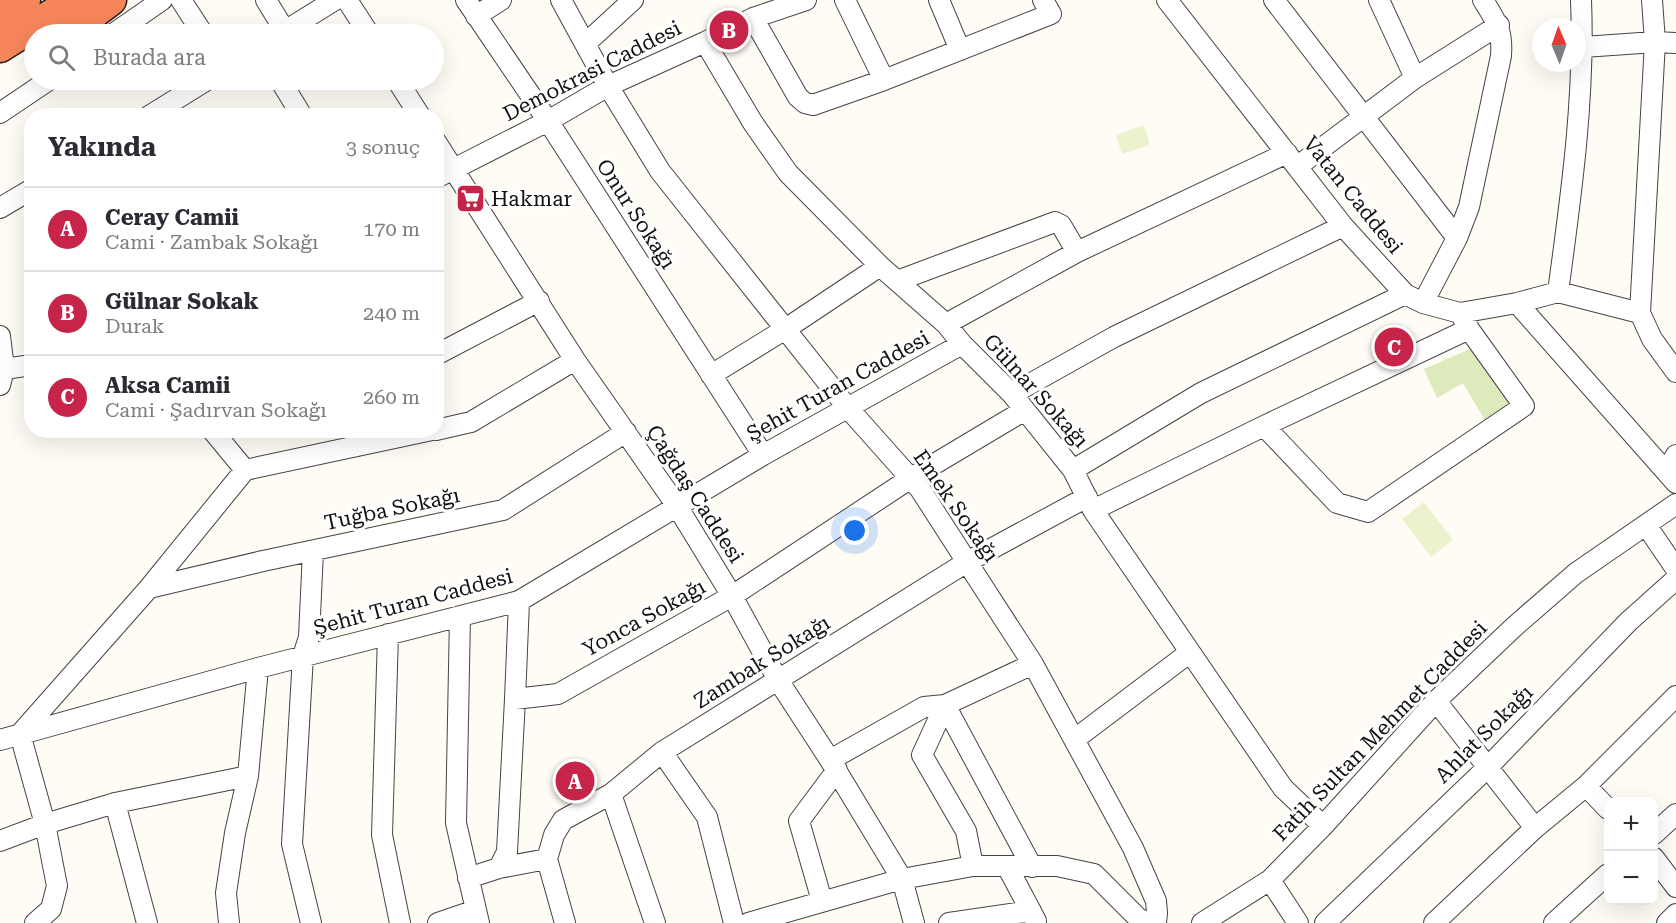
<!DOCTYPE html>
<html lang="tr">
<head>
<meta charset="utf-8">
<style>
  body { margin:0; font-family:"Roboto Serif",serif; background:#f2f2f3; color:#2b2b33 }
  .controls { position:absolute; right:18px; bottom:18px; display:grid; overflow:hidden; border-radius:12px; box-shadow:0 6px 24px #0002 }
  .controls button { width:54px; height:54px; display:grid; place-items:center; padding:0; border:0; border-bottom:2px solid #e1e1e2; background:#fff; color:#2b2b33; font:30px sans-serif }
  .compass { position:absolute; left:1532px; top:18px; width:54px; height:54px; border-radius:50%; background:#fff; box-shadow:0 6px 24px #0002; rotate:358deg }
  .you { position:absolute; left:855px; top:531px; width:21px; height:21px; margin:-15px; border:4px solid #fff; border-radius:50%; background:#1a73e8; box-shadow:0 0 0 9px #1a73e833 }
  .badge { display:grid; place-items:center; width:39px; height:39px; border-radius:50%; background:#c62449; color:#fff; font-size:20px; font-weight:700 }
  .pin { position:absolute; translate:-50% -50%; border:3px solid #fff; box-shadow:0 2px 6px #0006 }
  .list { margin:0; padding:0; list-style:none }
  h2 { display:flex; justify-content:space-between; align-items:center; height:78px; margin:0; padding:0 24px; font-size:26px }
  h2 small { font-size:20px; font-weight:400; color:#7c7c81 }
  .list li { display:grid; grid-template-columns:39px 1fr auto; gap:18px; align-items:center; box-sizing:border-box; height:84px; padding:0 24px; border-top:2px solid #e1e1e2 }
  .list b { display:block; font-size:22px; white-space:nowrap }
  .list p { margin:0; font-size:20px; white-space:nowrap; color:#7c7c81 }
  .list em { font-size:20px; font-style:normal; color:#7c7c81 }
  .icon { flex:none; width:33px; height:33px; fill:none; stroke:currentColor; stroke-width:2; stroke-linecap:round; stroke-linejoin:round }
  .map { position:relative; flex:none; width:1676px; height:923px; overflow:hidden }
  .search { position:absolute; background:#fff; box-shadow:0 6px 24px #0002; left:24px; top:24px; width:420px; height:66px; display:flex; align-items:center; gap:15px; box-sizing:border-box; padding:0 21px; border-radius:33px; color:#7c7c81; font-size:22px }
  .panel { position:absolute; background:#fff; box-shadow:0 6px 24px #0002; left:24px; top:108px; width:420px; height:330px; border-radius:24px }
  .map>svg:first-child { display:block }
  .green { fill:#ddebbc }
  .pitch { fill:#ecf2ce }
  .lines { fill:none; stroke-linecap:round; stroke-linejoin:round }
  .minor-casing { stroke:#444; stroke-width:22 }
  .highway-casing { stroke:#222; stroke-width:33 }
  .minor { stroke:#fff; stroke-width:20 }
  .highway { stroke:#f7865b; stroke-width:30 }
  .labels { text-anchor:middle; stroke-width:6; stroke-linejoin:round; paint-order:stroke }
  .street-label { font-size:21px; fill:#111; stroke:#fff }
  .poi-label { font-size:21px; fill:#111; stroke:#fff; text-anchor:start }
</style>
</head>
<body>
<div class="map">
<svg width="1676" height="923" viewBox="0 0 1676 923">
  <rect width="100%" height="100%" fill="#fffbf5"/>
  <!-- green -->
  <path class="green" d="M1475 347 1515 402 1486 422 1463 383 1437 398 1424 369Z"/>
  <!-- pitch -->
  <path class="pitch" d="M1144 125 1150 145 1122 154 1116 135Z
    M1424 502 1453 540 1431 557 1402 519Z"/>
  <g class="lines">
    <defs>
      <path id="minor" d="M181 0 203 34
        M266 0 285 31
        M347 0 369 34
        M466 0 548 121 763 455
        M561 0 608 86 660 171 847 407 920 489 967 562 1033 664 1133 848 1156 901 1157 913 1156 923
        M845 0 884 80
        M939 0 960 50
        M1167 0 1343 226 1405 294 1423 303 1460 313 1517 303 1558 292 1640 313 1652 339 1676 372
        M1274 0 1457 238
        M1379 0 1415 78
        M476 16 501 0
        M753 18 798 97 805 103 813 105 884 80 1051 14 1043 0
        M113 34 162 0
        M280 34 335 0
        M705 42 753 123 788 173 880 266 946 324 962 344 1012 394 1073 470 1093 510 1283 788 1323 826
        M585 44 633 0
        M1583 47 1655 42 1676 43
        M280 80 302 116
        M397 80 420 116
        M0 113 49 80
        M149 116 207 80
        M436 142 575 360 677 506 732 596 778 680 830 760 902 879 914 923
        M1298 166 1415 78 1499 25
        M436 178 548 121 608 86 705 42 753 18 806 0
        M0 208 32 189
        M897 281 1055 222 1061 225 1077 252
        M1558 292C1571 196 1585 98 1581 0
        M1423 303 1457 238 1469 207 1501 56C1503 30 1496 21 1483 0
        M1517 303 1676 483
        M1640 313 1655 42 1652 0
        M946 324 1077 252 1287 153
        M0 336 4 369 0 385
        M436 355 539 301
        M4 369 32 365
        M711 375 784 330 880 266
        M1012 394 1114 337 1343 226
        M1264 426 1337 503 1368 512 1524 406 1469 329 1460 313
        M436 430 471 422 575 360
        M245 470 432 430
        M1073 470 1201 393 1405 294
        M1667 471 1676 455
        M1093 510 1264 426 1469 329
        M1646 525 1676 569
        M149 588 263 561 503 510 626 432
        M519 601 515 699 558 694 732 596 911 478 1025 410
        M460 616 456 823 479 923
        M388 634 382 835 400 923
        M1436 701 1535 828
        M1075 739 1189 653
        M0 740 258 668 519 601 763 455 962 344
        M662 752 707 817 734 923
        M830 760 924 707 945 705 1032 867
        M1586 786 1608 809
        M611 794 655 923
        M115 803 147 923
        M1654 834 1676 814
        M0 841 45 824 115 803 248 776
        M1654 858 1676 887
        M973 866 966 831 922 755 945 705 1033 664
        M499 868 507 852 515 699
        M1008 868 1036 921
        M468 878 499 868 547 859
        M1270 880 1298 923
        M822 901 799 821 837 770
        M35 923 51 909 57 886 45 824 20 734 149 588 245 470 212 430
        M229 923 226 893 235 833 248 776 258 668
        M311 923 292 844 303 656 309 637 313 551
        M438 923 476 910
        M565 923 547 859 554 835 563 820 611 794 662 752 967 562 1087 497
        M748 923 902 879 973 866H1057L1094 874 1138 918 1147 923
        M949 923 1031 911
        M1202 923 1270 880 1323 826 1436 701 1515 626 1576 573 1676 504
        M1325 923 1488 767 1628 622 1676 579
        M1434 923 1535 828 1586 786 1676 696
        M1554 923 1608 874
        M1667 923 1676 914"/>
      <path id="highway" d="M0 16 25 0
        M60 34 78 25 111 0
        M0 47 75 0"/>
    </defs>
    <!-- minor casing -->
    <use href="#minor" class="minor-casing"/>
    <!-- highway casing -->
    <use href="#highway" class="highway-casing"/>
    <!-- minor -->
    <use href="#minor" class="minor"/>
    <!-- highway -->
    <use href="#highway" class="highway"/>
  </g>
  <!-- icons -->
  <defs>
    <symbol id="supermarket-square" viewBox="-11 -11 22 22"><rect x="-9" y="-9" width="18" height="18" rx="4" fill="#c62449" stroke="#fff"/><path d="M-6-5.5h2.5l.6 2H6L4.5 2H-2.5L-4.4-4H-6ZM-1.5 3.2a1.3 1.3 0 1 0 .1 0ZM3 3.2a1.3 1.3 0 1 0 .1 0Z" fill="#fff"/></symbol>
  </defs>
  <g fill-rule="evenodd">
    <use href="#supermarket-square" x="454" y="182" width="33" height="33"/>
  </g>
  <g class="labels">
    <!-- street labels -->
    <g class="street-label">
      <text transform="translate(592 71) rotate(-27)" y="7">Demokrasi Caddesi</text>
      <text transform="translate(1353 195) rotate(51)" y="7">Vatan Caddesi</text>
      <text transform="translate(636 214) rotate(57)" y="7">Onur Sokağı</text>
      <text transform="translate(838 386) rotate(-29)" y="7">Şehit Turan Caddesi</text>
      <text transform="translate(1036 391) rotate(48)" y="7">Gülnar Sokağı</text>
      <text transform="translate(695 494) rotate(57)" y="7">Çağdaş Caddesi</text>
      <text transform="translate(956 506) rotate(55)" y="7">Emek Sokağı</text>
      <text transform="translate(392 509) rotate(-12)" y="7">Tuğba Sokağı</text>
      <text transform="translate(413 602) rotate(-15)" y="7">Şehit Turan Caddesi</text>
      <text transform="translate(644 618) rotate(-29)" y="7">Yonca Sokağı</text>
      <text transform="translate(762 662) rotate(-32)" y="7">Zambak Sokağı</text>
      <text transform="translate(1380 731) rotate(-46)" y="7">Fatih Sultan Mehmet Caddesi</text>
      <text transform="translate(1484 734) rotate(-45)" y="7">Ahlat Sokağı</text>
    </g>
    <!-- poi labels -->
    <g class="poi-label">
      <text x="491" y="206">Hakmar</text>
    </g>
  </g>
</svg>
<div class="controls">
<button>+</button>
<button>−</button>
</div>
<svg class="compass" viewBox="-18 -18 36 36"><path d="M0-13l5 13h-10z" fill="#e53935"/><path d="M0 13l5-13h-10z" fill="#7c7c81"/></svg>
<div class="you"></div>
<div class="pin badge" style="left:575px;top:781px">A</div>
<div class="pin badge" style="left:729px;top:30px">B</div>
<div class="pin badge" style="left:1394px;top:347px">C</div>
<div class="search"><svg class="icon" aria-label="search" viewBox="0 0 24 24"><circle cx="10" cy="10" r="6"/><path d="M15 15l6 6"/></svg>Burada ara</div>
<section class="panel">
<h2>Yakında<small>3 sonuç</small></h2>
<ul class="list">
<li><span class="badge">A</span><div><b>Ceray Camii</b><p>Cami · Zambak Sokağı</p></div><em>170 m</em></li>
<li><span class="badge">B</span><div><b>Gülnar Sokak</b><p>Durak</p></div><em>240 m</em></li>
<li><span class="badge">C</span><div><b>Aksa Camii</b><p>Cami · Şadırvan Sokağı</p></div><em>260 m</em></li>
</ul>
</section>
</div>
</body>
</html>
